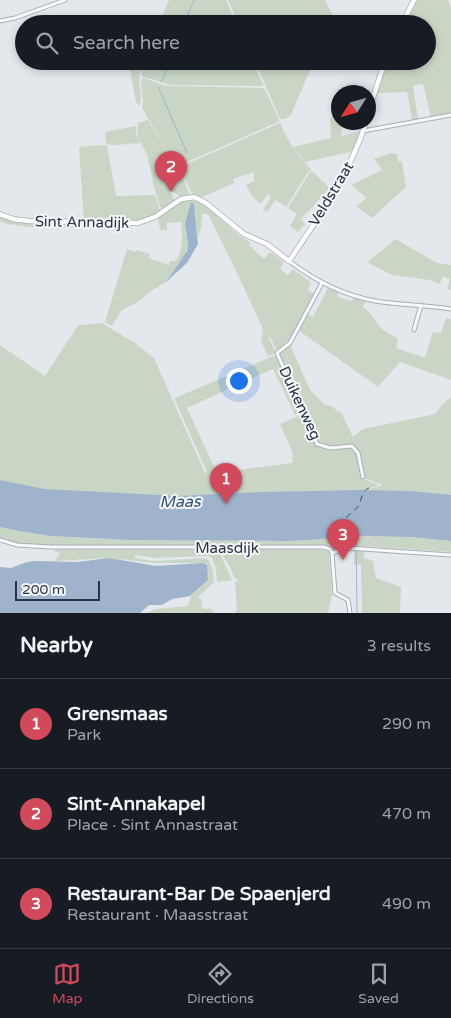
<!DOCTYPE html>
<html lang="en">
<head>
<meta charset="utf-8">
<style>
  body { margin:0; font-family:"Varela Round",sans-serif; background:#242831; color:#f1f3f6 }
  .compass { position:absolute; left:331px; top:85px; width:45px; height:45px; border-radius:50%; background:#171b24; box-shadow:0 2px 8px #0003; rotate:233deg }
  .scale { position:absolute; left:15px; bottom:12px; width:85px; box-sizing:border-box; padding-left:5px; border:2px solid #2b3445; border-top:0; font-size:14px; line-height:18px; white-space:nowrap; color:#2b3445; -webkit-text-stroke:4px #f4f6f9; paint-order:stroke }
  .you { position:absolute; left:238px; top:380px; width:18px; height:18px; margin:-12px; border:4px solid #fff; border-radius:50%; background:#1a73e8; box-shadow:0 0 0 8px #1a73e833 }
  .badge { display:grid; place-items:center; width:32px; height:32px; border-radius:50%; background:#d1495b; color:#fff; font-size:16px; font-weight:700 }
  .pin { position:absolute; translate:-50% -41px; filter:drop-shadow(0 1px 2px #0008) }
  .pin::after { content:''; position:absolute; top:26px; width:18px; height:15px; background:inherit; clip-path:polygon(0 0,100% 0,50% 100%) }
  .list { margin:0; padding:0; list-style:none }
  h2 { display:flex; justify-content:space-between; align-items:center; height:65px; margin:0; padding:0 20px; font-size:21px }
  h2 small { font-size:16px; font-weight:400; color:#9ea1a6 }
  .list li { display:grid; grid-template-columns:32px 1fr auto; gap:15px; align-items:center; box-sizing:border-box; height:90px; padding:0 20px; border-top:1px solid #363941 }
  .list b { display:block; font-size:19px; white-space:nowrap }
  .list p { margin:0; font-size:16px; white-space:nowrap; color:#9ea1a6 }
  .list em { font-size:16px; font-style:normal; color:#9ea1a6 }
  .icon { flex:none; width:28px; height:28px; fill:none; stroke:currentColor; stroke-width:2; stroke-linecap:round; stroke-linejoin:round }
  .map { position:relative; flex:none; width:451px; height:613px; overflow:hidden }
  .search { position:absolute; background:#171b24; box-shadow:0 2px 8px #0003; left:15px; right:15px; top:15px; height:55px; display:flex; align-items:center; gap:12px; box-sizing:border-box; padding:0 18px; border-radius:28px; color:#9ea1a6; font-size:19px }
  .sheet { height:335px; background:#171b24 }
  nav { display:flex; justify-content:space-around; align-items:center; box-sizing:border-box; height:70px; border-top:1px solid #363941; background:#171b24; font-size:14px; color:#9ea1a6 }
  nav a { display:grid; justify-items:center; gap:2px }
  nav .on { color:#d1495b }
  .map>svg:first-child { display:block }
  .green { fill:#c9d6c5 }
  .water { fill:#9fb4cc }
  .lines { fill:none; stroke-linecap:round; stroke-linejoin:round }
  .stream { stroke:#9fb4cc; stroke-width:1 }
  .ferry { stroke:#34527a; stroke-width:1; stroke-dasharray:6 5; stroke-linecap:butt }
  .street-casing { stroke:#a9aeb7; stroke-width:5 }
  .secondary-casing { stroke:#a9aeb7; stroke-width:6 }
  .street { stroke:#f7f8fa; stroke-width:3 }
  .secondary { stroke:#fff; stroke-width:4.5 }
  .labels { text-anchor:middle; stroke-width:4; stroke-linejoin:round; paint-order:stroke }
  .street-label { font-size:15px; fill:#2b3445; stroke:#f4f6f9 }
  .water-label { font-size:16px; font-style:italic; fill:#34527a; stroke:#f4f6f9 }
</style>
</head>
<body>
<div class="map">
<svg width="451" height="613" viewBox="0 0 451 613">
  <rect width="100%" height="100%" fill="#e4e7ec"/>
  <!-- green -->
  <path class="green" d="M169 0H226L236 24H159Z
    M228 0H325L333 16 330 24H239Z
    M416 0H448L451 8V114L431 117 423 84 413 86 418 119 412 120 407 92 376 93 386 61H427V24H404Z
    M126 61H143L139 78 141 98 139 106 136 102 130 70Z
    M145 61H252L264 86 170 85 141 76Z
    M255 61H314L291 115 285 119H280Z
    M143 78 166 86 263 88 266 91 279 120 278 122 178 166 162 142 142 108 143 100 141 81Z
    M338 116V122L341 123 342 136 362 131 354 151 305 162 293 147 331 138 330 118Z
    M148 120 182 175 190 195 181 197 170 190 169 192 172 195 175 201 163 210 160 207 154 187 147 154 137 136 138 123Z
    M280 123C288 141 297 156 312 170L308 172 286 207 276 200 267 212 263 210 271 197 268 194 260 204 252 196 246 185 254 181V172L233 179 234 183 200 198 193 196 180 167Z
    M136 126V135L140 143 115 145 106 144 105 132Z
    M99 145 107 146 116 196 155 195 160 211C139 227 109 221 84 221L79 147Z
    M391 153 397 154 398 161 402 162 406 187 372 218 356 206 367 198 351 185 382 170 374 159Z
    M310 172H313L330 188 301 219 305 224 298 232 290 226 297 214 288 208Z
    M188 199 194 201 195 200C217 210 229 231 250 242L249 245 264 259 270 252 284 262 280 269 288 275 293 269 311 283 308 290 315 294 286 346 278 351H277L270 337 269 338 276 353 268 356 261 341 263 329 238 275 208 214H202L201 228 198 237 194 204 185 229 188 244 185 256 166 282 151 291 138 302 122 310 112 326 105 322 127 249 135 252 136 250 150 254 148 258 169 265 170 261H175C184 251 182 235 181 222L167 223V230H160L158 217 178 202Z
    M0 216 19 222 131 225 132 226 131 229 31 227 7 224 0 221Z
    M396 239 437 263 451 265V290L447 289 450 279 443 276 440 284 430 280 392 275 367 262Z
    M328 288 338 292V297L352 301 354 297 366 300 363 307C374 314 375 325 385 331 389 335 395 335 398 340L396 348 425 358 433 332 441 333 446 318 451 319V380L400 362 378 387 298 330 306 314 313 317Z
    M102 323 135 343 154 358 205 473 207 472 175 400V398L276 355 302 412 295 415 273 369 187 408 215 469H223V472L292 463 293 453 280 424 303 414 316 445C327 451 339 450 350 446L358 454 363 479 379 485 363 490 381 486V484L364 478 359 454 352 445 337 447 326 446 318 443 279 355V353L290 345 310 390 325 405 332 406 337 411 341 412 353 437 363 429 435 414 443 404 451 397V518L0 512V345L45 376 77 327 80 325Z
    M0 527 19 531 50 536 102 539 290 541 332 538 345 541 330 545 328 544V547L66 546 15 543 0 539Z
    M338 537 394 536 451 541V552L363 546 347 547 335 550 329 548 351 541 350 539Z
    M354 549H364V558L373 561 376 578 401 587 400 613H362L361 564 354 565Z
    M54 550H218L232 580 217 582 216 569 212 558 208 556 154 558 135 555V558L154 561 205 558 209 560 213 571 214 582 198 597 202 600 201 607 206 609 210 608 215 613H146L156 609 188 606 191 596 208 580 202 563H155L109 558 55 561 60 553 54 551Z
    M224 550H327L329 553 332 595 328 613H235L237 610 235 582 239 581C233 578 233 573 230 567 227 561 223 558 222 551Z"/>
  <!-- water -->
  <path class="water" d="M191 202 194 204 198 244 187 263 166 282 187 251 188 244 185 224Z
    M0 480 44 489 179 496 262 492 361 490 410 491 451 495V541L410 537 369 536 290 541 130 540 50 536 19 531 0 527Z
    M109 558 156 566 202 563 207 565 208 580 190 596 172 599 162 605H149L140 613H0V567L11 568 27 562 36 561 78 562Z"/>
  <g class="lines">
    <!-- stream -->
    <path class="stream" d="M184 24 194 0
      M161 82 170 61
      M159 87V89L187 153
      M356 536 357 613"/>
    <!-- ferry -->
    <path class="ferry" d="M338 538 331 534 330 529C339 521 352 515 359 505 362 499 361 491 369 488"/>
    <defs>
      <path id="street" d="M0 21 15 18 65 0
        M363 131 451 115
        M289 261C314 280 342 295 375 301 400 305 426 305 451 309
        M322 283 290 343 277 353 317 444 330 448 352 446 358 453 363 477
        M414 330 421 305
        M0 540 17 545 51 547H324L330 549 332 553
        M332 553 348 548 451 555
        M332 553 335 593 348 600 350 613"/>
      <path id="secondary" d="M402 24 414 0
        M368 113 385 61
        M0 214 13 219 29 221 138 223 155 217 181 199 194 197 206 203 244 234 267 244 289 261C319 217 350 174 366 122"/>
    </defs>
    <!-- street casing -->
    <use href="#street" class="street-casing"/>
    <!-- secondary casing -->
    <use href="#secondary" class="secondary-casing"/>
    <!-- street -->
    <use href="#street" class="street"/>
    <!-- secondary -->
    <use href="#secondary" class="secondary"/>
  </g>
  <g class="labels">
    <!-- street labels -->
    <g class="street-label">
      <text transform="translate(331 194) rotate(-59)" y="5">Veldstraat</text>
      <text transform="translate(82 222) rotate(1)" y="5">Sint Annadijk</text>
      <text transform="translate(300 403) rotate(65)" y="5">Duikenweg</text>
      <text x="227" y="553">Maasdijk</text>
    </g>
    <!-- water labels -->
    <g class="water-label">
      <text transform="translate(180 501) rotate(-1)" y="6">Maas</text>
    </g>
  </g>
</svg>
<svg class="compass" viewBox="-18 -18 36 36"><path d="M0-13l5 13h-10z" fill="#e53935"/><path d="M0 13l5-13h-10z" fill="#9ea1a6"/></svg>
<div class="scale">200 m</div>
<div class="you"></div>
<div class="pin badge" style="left:226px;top:504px">1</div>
<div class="pin badge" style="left:171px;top:192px">2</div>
<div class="pin badge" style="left:343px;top:560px">3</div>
<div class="search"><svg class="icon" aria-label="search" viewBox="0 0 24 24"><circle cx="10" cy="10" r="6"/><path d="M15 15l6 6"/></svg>Search here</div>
</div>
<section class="sheet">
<h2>Nearby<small>3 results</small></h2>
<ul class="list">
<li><span class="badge">1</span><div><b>Grensmaas</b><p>Park</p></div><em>290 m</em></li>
<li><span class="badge">2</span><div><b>Sint-Annakapel</b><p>Place · Sint Annastraat</p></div><em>470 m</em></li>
<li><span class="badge">3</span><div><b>Restaurant-Bar De Spaenjerd</b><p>Restaurant · Maasstraat</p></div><em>490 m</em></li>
</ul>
</section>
<nav>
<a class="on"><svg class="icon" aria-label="map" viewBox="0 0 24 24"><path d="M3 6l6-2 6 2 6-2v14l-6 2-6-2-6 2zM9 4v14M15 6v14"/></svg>Map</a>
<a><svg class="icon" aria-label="directions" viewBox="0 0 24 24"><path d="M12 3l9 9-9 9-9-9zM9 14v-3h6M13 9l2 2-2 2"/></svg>Directions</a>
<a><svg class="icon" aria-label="saved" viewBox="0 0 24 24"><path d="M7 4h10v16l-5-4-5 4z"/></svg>Saved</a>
</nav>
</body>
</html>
